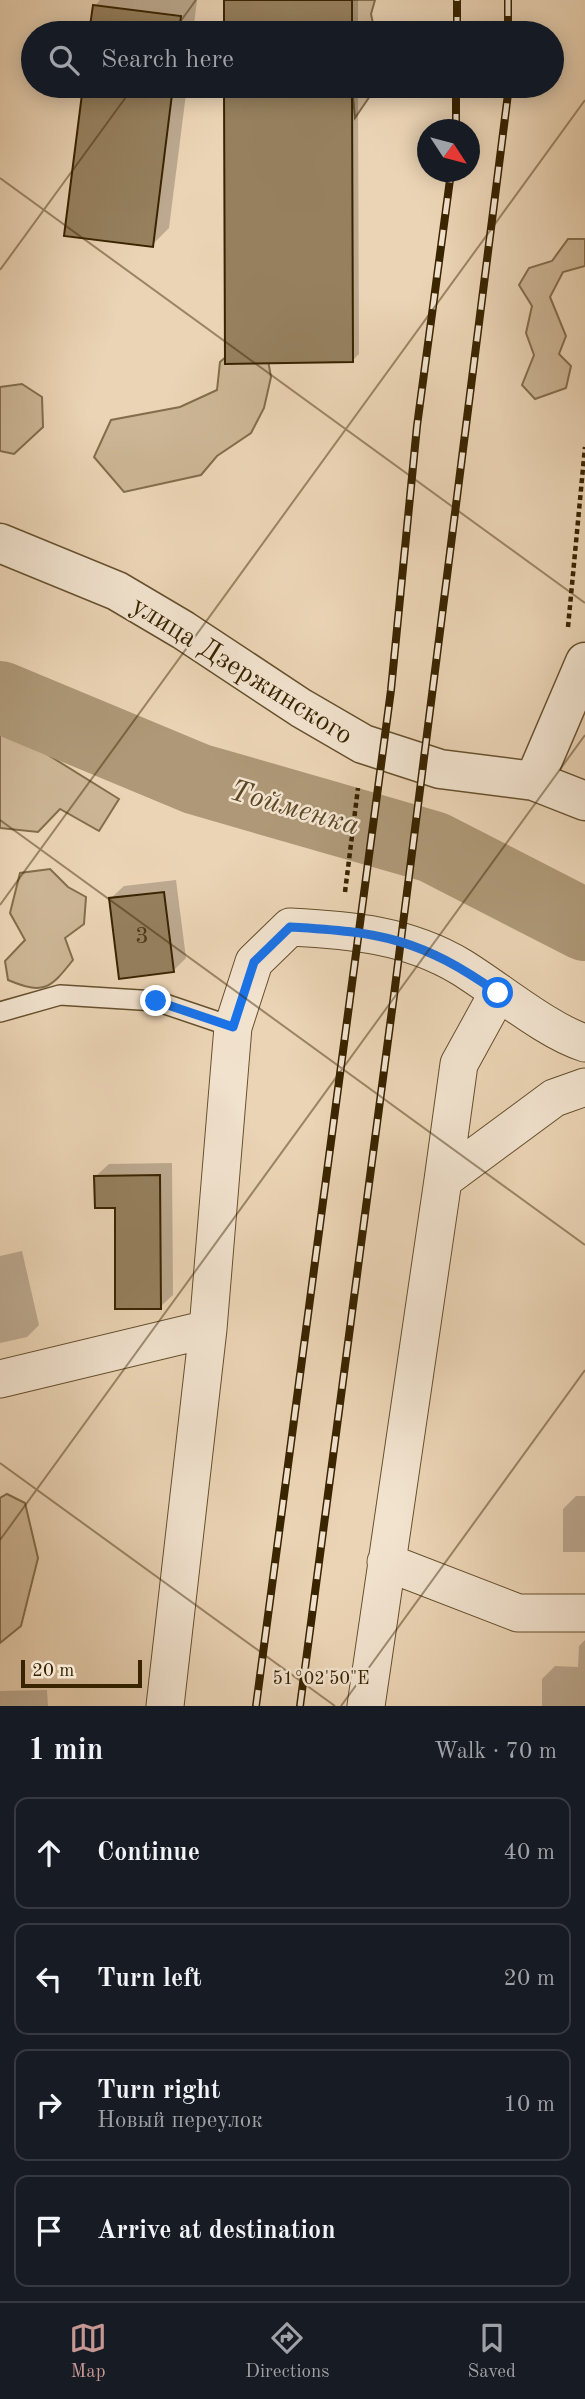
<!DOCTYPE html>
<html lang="en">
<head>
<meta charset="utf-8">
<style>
  body { margin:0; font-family:"Old Standard TT",serif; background:#20242c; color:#f1f3f6 }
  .compass { position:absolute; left:417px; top:119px; width:63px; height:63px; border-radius:50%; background:#171b24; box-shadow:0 4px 18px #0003; rotate:126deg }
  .scale { position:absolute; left:21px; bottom:18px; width:121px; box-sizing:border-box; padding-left:7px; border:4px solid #392400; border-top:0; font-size:19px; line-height:24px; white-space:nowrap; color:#392400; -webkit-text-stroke:5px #f2e3cf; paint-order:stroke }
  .stop { position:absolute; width:21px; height:21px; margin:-16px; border:5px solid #1a73e8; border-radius:50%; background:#fff }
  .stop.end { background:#1a73e8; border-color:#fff; box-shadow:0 2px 7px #0008 }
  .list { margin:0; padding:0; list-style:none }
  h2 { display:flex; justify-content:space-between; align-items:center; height:91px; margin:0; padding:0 28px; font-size:30px }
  h2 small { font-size:23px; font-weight:400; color:#9ea1a6 }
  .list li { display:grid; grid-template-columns:46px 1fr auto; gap:21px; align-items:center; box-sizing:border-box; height:112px; margin:0 14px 14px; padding:0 14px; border:2px solid #363941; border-radius:14px }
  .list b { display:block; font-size:26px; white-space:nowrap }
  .list p { margin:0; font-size:23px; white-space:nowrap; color:#9ea1a6 }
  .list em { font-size:23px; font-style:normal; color:#9ea1a6 }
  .icon { flex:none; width:38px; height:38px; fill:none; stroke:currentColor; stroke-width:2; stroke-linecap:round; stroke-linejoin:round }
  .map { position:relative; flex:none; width:585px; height:1706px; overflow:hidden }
  .search { position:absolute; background:#171b24; box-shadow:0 4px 18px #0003; left:21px; right:21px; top:21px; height:77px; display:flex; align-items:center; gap:18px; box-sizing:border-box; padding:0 24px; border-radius:38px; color:#9ea1a6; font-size:26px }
  .sheet { height:595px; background:#171b24 }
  nav { display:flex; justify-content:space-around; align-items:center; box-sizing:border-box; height:98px; border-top:2px solid #363941; background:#171b24; font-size:19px; color:#9ea1a6 }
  nav a { display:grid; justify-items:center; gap:4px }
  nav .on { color:#c59692 }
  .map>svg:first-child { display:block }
  .green { fill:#cdb696; stroke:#836d4b; stroke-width:2 }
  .shadow { fill:#0003 }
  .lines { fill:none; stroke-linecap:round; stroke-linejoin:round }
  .river { stroke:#ae9877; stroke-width:72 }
  .building { fill:#96805e; stroke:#392400; stroke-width:2 }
  .service-casing { stroke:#66502d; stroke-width:22 }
  .minor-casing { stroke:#66502d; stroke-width:39 }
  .tertiary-casing { stroke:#66502d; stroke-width:41 }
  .path { stroke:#392400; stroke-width:4.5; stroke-dasharray:5 3.5; stroke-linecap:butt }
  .service { stroke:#f2e3cf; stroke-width:19 }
  .minor { stroke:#f2e3cf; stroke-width:37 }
  .tertiary { stroke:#f2e3cf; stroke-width:38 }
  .rail-casing { stroke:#392400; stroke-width:8 }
  .rail { stroke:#f2e3cf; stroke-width:5; stroke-dasharray:16; stroke-linecap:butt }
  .route { stroke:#1a73e8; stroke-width:9 }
  .ticks { fill:none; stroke:#392400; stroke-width:2; stroke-opacity:0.45 }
  .labels { text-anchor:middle; stroke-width:5; stroke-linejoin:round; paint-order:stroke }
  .number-label { font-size:24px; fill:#503b18 }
  .street-label { font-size:28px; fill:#392400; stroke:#f2e3cf }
  .water-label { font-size:30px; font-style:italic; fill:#5c4724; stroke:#f2e3cf }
  .ticks-label { font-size:18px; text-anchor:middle; fill:#392400; stroke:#f2e3cf; stroke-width:5; stroke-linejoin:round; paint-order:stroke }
</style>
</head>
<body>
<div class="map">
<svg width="585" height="1706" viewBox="0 0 585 1706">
  <rect width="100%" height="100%" fill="#ebd4b5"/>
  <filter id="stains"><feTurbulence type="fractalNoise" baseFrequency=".00286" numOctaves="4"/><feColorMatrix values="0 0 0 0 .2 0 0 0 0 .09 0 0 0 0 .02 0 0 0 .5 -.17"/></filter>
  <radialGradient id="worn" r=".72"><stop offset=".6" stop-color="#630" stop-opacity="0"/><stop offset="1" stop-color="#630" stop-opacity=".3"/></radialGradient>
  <!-- green -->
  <path class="green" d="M350 0H375L371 14 375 33H351Z
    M352 86H368L370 96 355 118Z
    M568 239H585V266L563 272 550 297 566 336 559 354 571 366 566 388 535 399 522 385 534 355 526 333 532 306 519 285 529 268 552 261Z
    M243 342 266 349 271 377 264 408 251 433 217 456 201 475 124 492 94 457 111 420 180 407 217 390 220 362Z
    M22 384 42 397 43 427 14 454 0 451V387Z
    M0 725 119 799 99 831 60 809 38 832 0 828Z
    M50 869 68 887 86 897 84 924 65 938 73 960C50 989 44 995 8 980L5 961 25 940 10 913 20 873Z
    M7 1494 25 1503 38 1558 21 1626 0 1643V1498Z"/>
  <!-- shadow -->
  <path class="shadow" d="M100 0H197L193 33H91L95 6Z
    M226 0H358V33H226Z
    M85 86H187L169 228 152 245 66 235Z
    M226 86H358L359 354 352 361 227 363Z
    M176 880 186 958 173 971 111 898 124 886Z
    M172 1163 173 1295 160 1307 116 1207 96 1176 109 1164Z
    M22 1251 39 1325 27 1337 0 1343V1256Z
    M576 1496H585V1552H563V1509Z
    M585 1640V1706H542V1679L555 1666 578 1667 579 1646Z
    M47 1690 48 1706H0V1691Z"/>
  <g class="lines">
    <!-- river -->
    <path class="river" d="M0 697 197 779 433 847 585 925"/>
  </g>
  <!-- building -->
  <path class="building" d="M224 0H352V33H224Z
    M93 5 181 16 179 33H89Z
    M83 86H173L153 247 64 236Z
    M224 86H352L353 362 225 364Z
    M164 892 174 972 119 979 109 898Z
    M160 1175 161 1309H115V1208H95L94 1176Z"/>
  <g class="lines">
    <defs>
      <path id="service" d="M0 1012 60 995 156 1001 233 1027"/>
      <path id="minor" d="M443 1180 459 1064 498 993
        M0 1379 208 1329
        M386 1562 518 1613H585
        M165 1706 208 1329 233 1027 254 962 290 927C351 930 408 935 461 967 497 989 547 1031 585 1043
        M366 1706 443 1180 554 1098 585 1087"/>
      <path id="tertiary" d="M0 543 117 591 183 630 301 708 363 744 440 769 534 781 585 801
        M534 781 585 662"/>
    </defs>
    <!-- service casing -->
    <use href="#service" class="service-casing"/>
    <!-- minor casing -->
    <use href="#minor" class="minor-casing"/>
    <!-- tertiary casing -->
    <use href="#tertiary" class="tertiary-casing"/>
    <!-- path -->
    <path class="path" d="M568 627 585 447
      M345 892 358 788"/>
    <!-- service -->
    <use href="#service" class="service"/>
    <!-- minor -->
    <use href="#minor" class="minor"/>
    <!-- tertiary -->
    <use href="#tertiary" class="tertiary"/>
    <defs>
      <path id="rail" d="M508 0V33
        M457 33V0
        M456 130V86
        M256 1706 391 690 417 426 451 172
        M300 1706 394 995 509 86"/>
    </defs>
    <!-- rail casing -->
    <use href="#rail" class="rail-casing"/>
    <!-- rail -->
    <use href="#rail" class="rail"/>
  </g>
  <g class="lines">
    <!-- route -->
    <path class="route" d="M156 1001 233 1027 254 962 290 927C382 932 421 939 498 993"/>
  </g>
  <!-- ticks -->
  <path class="ticks" d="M172 33 196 0M0 178 585 603M0 270 134 86M0 820 585 1245M0 905 585 100M0 1463 335 1706M0 1540 585 735M341 1706 585 1370"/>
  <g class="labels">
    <!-- number labels -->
    <g class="number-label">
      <text x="142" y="943">3</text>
    </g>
    <!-- street labels -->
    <g class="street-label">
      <text transform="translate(243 669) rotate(32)" y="10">улица Дзержинского</text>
    </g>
    <!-- water labels -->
    <g class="water-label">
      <text transform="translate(295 807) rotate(16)" y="10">Тойменка</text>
    </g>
  </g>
  <g class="ticks-label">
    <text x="321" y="1684">51°02'50"E</text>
  </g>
  <rect width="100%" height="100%" filter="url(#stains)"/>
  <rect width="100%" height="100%" fill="url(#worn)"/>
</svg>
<svg class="compass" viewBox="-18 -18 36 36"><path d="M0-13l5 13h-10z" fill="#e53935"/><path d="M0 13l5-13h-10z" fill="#9ea1a6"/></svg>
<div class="scale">20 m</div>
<div class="stop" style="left:498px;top:993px"></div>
<div class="stop end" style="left:156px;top:1001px"></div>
<div class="search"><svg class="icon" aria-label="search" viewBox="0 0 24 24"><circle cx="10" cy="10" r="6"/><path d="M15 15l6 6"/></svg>Search here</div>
</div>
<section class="sheet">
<h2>1 min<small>Walk · 70 m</small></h2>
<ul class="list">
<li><svg class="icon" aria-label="ahead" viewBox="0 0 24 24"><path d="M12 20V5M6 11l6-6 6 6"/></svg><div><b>Continue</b></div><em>40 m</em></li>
<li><svg class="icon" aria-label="left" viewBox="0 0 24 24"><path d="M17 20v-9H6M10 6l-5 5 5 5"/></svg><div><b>Turn left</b></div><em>20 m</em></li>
<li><svg class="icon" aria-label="right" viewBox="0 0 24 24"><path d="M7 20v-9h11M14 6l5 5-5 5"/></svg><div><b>Turn right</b><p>Новый переулок</p></div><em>10 m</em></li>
<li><svg class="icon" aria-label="arrive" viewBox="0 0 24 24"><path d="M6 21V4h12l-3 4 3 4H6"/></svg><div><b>Arrive at destination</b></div></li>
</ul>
</section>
<nav>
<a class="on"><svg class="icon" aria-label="map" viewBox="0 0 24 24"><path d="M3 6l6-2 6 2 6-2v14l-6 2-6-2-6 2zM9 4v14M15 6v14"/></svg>Map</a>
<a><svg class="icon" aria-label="directions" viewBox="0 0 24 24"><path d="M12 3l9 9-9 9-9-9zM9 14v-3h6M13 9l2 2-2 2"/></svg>Directions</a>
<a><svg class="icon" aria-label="saved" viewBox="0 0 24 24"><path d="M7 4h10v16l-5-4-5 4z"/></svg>Saved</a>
</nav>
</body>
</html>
